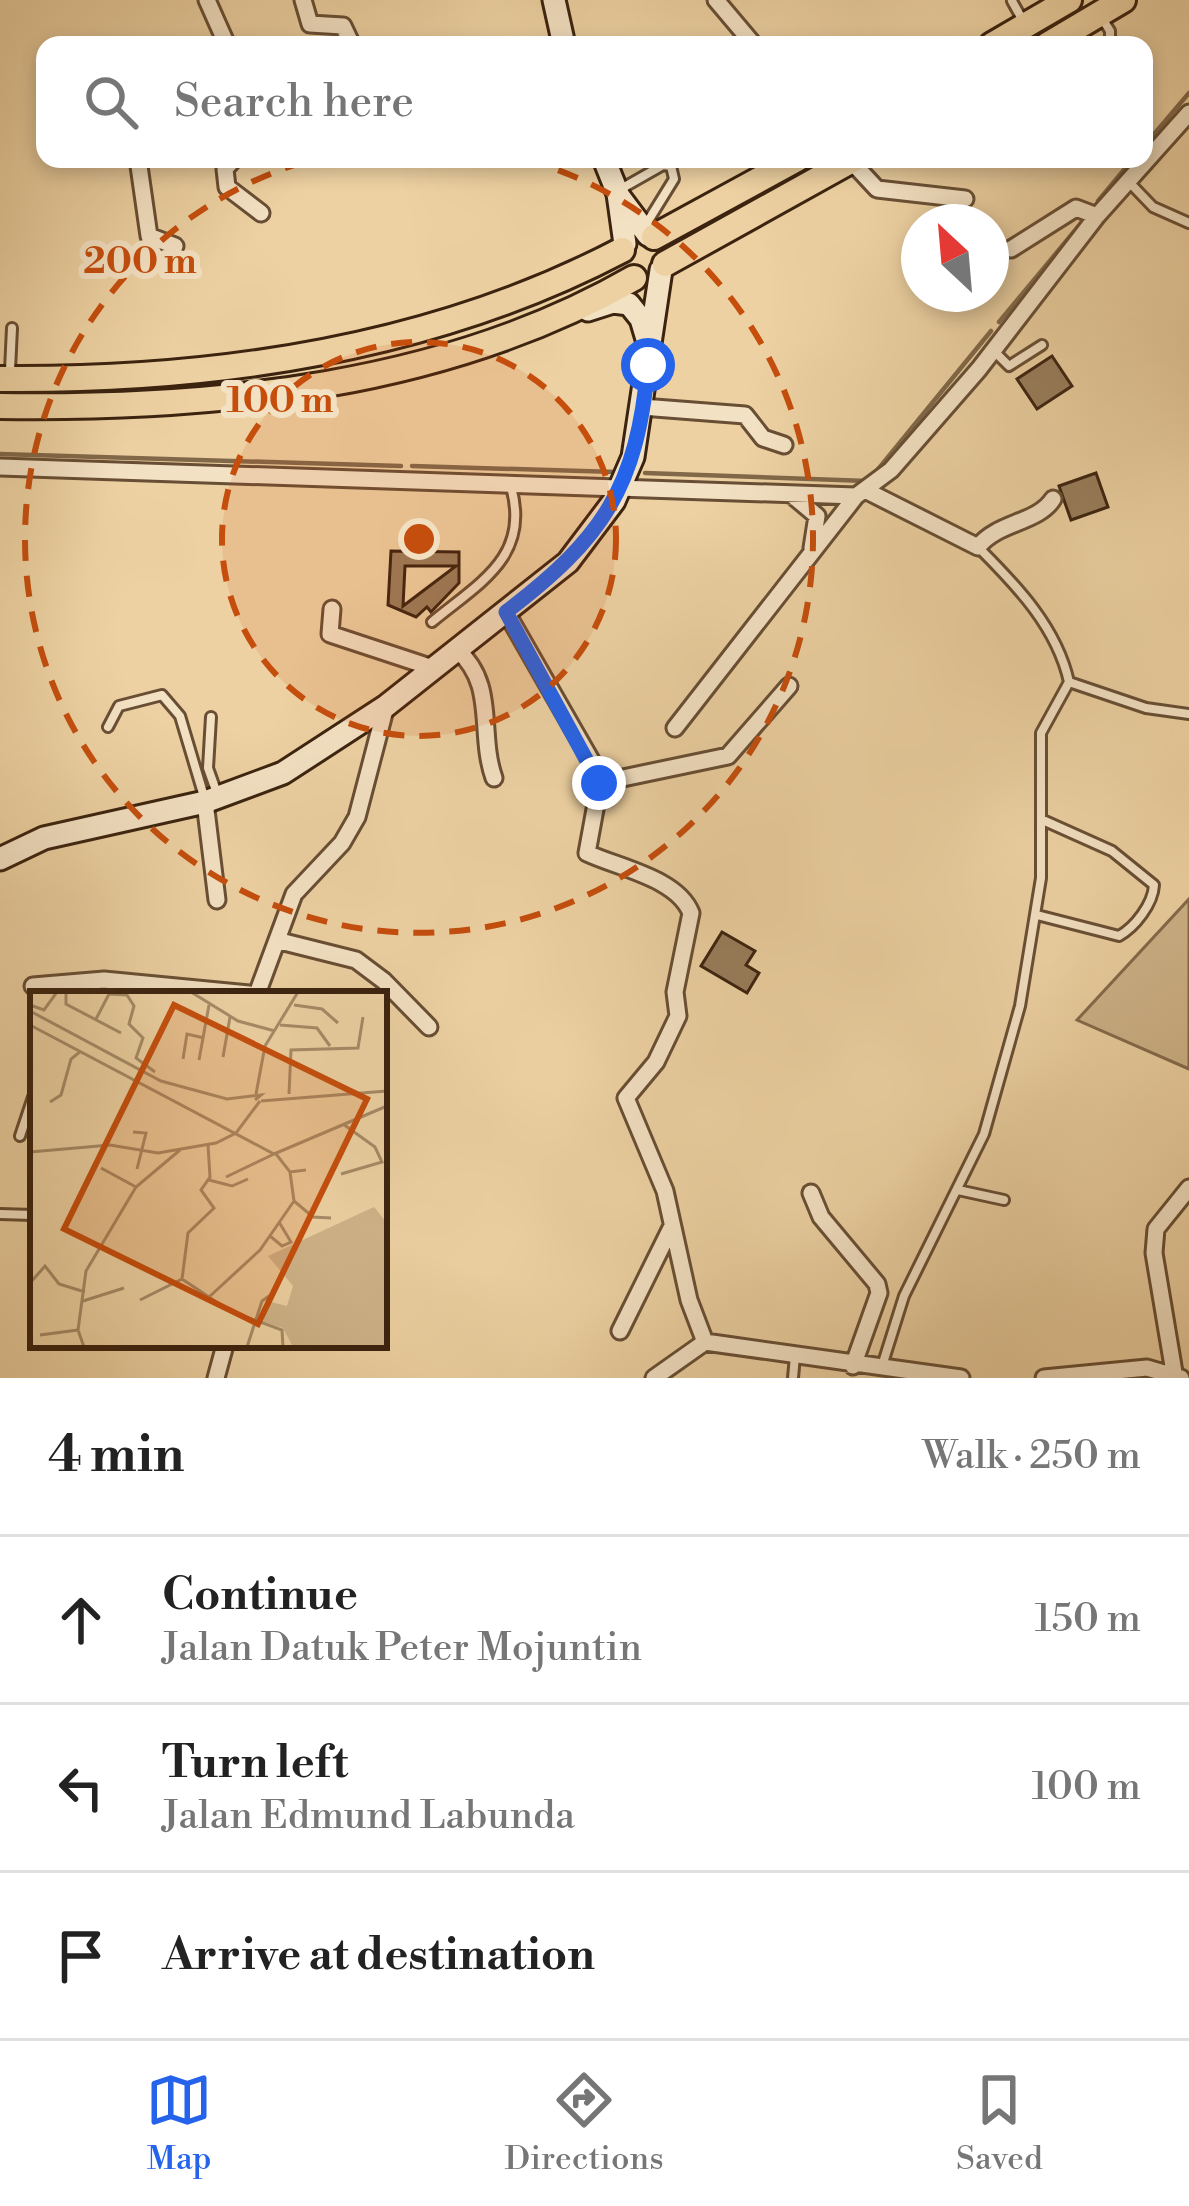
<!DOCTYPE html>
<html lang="en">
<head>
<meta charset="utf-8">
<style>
  body { margin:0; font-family:"Libre Bodoni",serif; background:#f6f6f6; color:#222 }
  .compass { position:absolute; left:901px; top:204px; width:108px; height:108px; border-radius:50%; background:#fff; box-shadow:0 6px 18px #0003; rotate:334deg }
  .stop { position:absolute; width:36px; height:36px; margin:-27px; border:9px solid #2563eb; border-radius:50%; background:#fff }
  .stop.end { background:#2563eb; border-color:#fff; box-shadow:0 3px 12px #0008 }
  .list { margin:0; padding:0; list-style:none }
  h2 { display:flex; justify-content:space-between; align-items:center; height:156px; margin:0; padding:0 48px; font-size:51px }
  h2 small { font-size:39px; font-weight:400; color:#767676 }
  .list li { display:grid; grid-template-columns:78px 1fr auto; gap:36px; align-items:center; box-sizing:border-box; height:168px; padding:0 48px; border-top:3px solid #e0e0e0 }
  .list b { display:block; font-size:45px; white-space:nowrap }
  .list p { margin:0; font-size:39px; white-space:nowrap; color:#767676 }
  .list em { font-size:39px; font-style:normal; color:#767676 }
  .icon { flex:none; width:66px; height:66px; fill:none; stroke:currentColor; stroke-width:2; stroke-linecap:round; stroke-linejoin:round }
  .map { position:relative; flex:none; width:1189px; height:1378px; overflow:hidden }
  .search { position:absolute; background:#fff; box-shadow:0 6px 18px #0003; left:36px; right:36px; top:36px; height:132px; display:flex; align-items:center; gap:30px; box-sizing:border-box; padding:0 42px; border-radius:24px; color:#767676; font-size:45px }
  .sheet { height:660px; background:#fff }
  nav { display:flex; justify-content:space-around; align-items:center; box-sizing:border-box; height:168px; border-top:3px solid #e0e0e0; background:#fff; font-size:33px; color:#767676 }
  nav a { display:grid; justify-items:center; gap:6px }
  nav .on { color:#2563eb }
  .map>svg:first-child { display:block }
  .green { fill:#cfb389; stroke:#856b4c; stroke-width:3 }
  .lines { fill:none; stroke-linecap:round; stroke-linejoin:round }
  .stream { stroke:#816849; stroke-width:4.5 }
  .building { fill:#987d5b; stroke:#3b230f; stroke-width:3; fill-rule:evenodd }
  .lane-casing { stroke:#684e34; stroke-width:14 }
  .street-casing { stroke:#684e34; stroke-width:21 }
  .secondary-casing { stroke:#3b230f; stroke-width:27 }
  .primary-casing { stroke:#3b230f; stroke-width:30 }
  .lane { stroke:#f3e1c3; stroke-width:8 }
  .street { stroke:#f3e1c3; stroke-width:15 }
  .secondary { stroke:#f3e1c3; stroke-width:21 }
  .primary { stroke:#edd1a2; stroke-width:24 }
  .route { stroke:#2563eb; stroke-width:15 }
  .ring { fill:none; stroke:#c54e0d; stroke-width:6; stroke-dasharray:21 15 }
  .inset-road { fill:none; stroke:#a68b67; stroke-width:3 }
  .view { fill:#c54e0d; fill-opacity:0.15; stroke:#c54e0d; stroke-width:6 }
  .inset-edge { fill:none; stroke:#3b230f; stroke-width:6 }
  .centre { fill:#c54e0d; stroke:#f3e1c3; stroke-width:6 }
  .ring-label { font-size:36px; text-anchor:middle; font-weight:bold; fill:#c54e0d; stroke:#f3e1c3; stroke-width:12; stroke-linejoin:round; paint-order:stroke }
</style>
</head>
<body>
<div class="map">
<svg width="1189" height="1378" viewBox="0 0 1189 1378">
  <rect width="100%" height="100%" fill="#edd1a2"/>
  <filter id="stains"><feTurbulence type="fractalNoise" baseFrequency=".00167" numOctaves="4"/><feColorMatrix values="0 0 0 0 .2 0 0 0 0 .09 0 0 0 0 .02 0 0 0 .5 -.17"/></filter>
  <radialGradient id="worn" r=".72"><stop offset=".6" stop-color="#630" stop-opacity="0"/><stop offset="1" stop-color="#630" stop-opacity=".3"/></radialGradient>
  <!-- green -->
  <path class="green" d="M1189 899V1069L1077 1020Z"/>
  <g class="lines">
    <!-- stream -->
    <path class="stream" d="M1144 146 1189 93
      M1098 201 1133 159
      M999 322 1087 216
      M0 454 401 466
      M412 466 616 472
      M645 473 867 481
      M875 473 991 331"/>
  </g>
  <!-- building -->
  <path class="building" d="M1052 356 1072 386 1037 409 1017 379Z
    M1096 473 1108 507 1071 520 1059 486Z
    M391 551 459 552V583L431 612 427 607 416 617 388 605ZM405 566H456L403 606Z
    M722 932 755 951 746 965 759 973 747 993 701 966Z"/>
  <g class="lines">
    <defs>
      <path id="lane" d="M1012 1 1022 19
        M1100 15 1110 31V45
        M1129 182 1153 207 1189 223
        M619 190 663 165 671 166 674 179 645 226
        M994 351 1009 366 1042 345
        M10 370 12 328
        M432 622C479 583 531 557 511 487
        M1069 682 1146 708 1189 714
        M211 717 208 768 218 796
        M108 727 119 706 162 695 180 716 205 800
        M1037 915 1119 936C1135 927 1153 904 1154 885L1112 851 1045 821
        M20 1136 33 1097
        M958 1190 1004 1200
        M0 1214 33 1215
        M882 1366 904 1296 984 1134 1020 1006 1041 878V733L1069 682C1057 628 1018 587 979 548
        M793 1378 795 1356"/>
      <path id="street" d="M207 0 227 45
        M303 0 310 24 343 26 352 45
        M716 0 754 45
        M138 159 149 236 175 246
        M234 159 225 169 227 187 261 213
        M851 161 877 189 965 199
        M1011 249 1076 208 1097 216
        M642 407 745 415 763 438 784 445
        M0 467 856 496 891 470 979 369 1097 216 1189 113
        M867 491 978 547C997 522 1038 523 1053 499
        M792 495 817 516 812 548
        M332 609 330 634 433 668
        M506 612 596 769 598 793 587 853C619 868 677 878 691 913L675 992 678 1016 656 1062 626 1098 665 1191 689 1300 705 1342
        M457 650C497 684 478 733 494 778
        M675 728 856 496
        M599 783 728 756 789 686
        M205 802 217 900
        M280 941 356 960 384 981 429 1027
        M33 986 104 980 249 994
        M257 994 294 894 342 843 357 817 386 706
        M811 1193 821 1217 877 1284 879 1293 853 1366
        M620 1331 671 1228
        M705 1342 961 1378
        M216 1378 225 1345
        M654 1378 705 1342
        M1044 1378 1147 1368 1181 1378
        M1175 1378 1154 1253 1156 1229 1189 1188"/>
      <path id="secondary" d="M554 0 564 45
        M604 159 618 194 625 244
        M618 195 648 235
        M588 310 613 302 629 304 641 319 647 339
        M0 859 44 838 205 802 283 773 386 706 568 562 614 501 633 457 661 270"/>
      <path id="primary" d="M992 45 1069 0
        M1047 45 1123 0
        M654 237 797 159
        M665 264 854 159
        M0 379C212 381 432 350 622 250
        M0 406C214 409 445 387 634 278"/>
    </defs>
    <!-- lane casing -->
    <use href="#lane" class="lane-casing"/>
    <!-- street casing -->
    <use href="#street" class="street-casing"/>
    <!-- secondary casing -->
    <use href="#secondary" class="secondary-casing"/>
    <!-- primary casing -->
    <use href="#primary" class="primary-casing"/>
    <!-- lane -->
    <use href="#lane" class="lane"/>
    <!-- street -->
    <use href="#street" class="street"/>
    <!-- secondary -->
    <use href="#secondary" class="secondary"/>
    <!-- primary -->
    <use href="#primary" class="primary"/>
  </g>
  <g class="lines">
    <!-- route -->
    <path class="route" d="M599 783 506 612C603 538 637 488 648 365"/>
  </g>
  <!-- distance rings -->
  <circle cx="419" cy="539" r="197" fill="#c54e0d" fill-opacity=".12"/>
  <g class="ring">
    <circle cx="419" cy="539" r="197"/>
    <path d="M524 159A394 394 0 1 1 314 159"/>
  </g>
  <!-- overview -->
  <g transform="translate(30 991)">
    <rect width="357" height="357" fill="#edd1a2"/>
    <path d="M344 216 357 232V356H263L253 337 233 331 237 310 257 315 263 295 238 265Z" fill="#cfb389"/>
    <path class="inset-road" d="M36 1V13L91 42M95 1 104 15 99 33 113 47 106 67 125 81M161 1 208 30 245 40M0 14 14 19 27 1M264 14 292 18 308 32M0 20 131 90 197 108 231 104 225 109M66 28 79 3 97 4M0 34 244 163 357 115M250 34 287 37 300 55M193 66 200 26M153 68 157 43 174 47M169 69 179 14M226 103 235 55 268 1M259 103 261 59 328 57 333 26M231 110 357 100M20 111 31 104 41 68 51 60M103 141 116 142 107 178M0 161 80 154 128 162 186 152 206 142 230 110M246 163 260 181 276 179M71 177 106 196M311 183 352 171 345 156 313 133M196 186 244 163M179 189 202 195 218 188M264 210 283 226 301 227M240 245 252 255 261 251 249 231M152 288 158 242 184 217 171 199 180 186 178 154M152 288 200 320 252 339 253 356M0 292 15 275 29 293 55 301M178 307 230 259 264 210 260 181M110 309 152 288M53 310 94 297M10 344 48 339M54 356 48 339 56 280 106 196 150 159M217 356 232 310 245 301"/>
    <path class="view" d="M144 14 337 108 228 333 34 238Z"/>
    <rect width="357" height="357" class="inset-edge"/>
  </g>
  <circle cx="419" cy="539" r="18" class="centre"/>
  <g class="ring-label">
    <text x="140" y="273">200 m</text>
    <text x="280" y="412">100 m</text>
  </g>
  <rect width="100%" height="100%" filter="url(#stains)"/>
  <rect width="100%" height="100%" fill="url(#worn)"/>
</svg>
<svg class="compass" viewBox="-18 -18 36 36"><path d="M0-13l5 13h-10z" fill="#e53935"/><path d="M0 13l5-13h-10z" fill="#767676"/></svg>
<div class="stop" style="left:648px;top:365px"></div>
<div class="stop end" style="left:599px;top:783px"></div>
<div class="search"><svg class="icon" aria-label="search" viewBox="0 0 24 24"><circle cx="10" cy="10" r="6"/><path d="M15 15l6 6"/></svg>Search here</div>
</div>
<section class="sheet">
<h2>4 min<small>Walk · 250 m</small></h2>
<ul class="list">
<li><svg class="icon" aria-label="ahead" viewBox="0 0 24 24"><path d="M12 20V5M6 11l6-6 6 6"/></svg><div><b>Continue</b><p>Jalan Datuk Peter Mojuntin</p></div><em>150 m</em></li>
<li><svg class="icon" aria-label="left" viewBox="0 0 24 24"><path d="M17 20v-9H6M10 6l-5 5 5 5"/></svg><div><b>Turn left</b><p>Jalan Edmund Labunda</p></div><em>100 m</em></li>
<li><svg class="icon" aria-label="arrive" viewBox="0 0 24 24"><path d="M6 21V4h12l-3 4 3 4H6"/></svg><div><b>Arrive at destination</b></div></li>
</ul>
</section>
<nav>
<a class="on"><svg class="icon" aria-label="map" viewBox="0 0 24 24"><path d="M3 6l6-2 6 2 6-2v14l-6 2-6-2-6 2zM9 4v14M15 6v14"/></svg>Map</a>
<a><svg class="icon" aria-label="directions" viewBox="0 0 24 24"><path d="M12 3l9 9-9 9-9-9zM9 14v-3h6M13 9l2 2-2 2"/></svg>Directions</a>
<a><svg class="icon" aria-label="saved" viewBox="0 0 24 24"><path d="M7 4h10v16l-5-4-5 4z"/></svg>Saved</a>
</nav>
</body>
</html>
